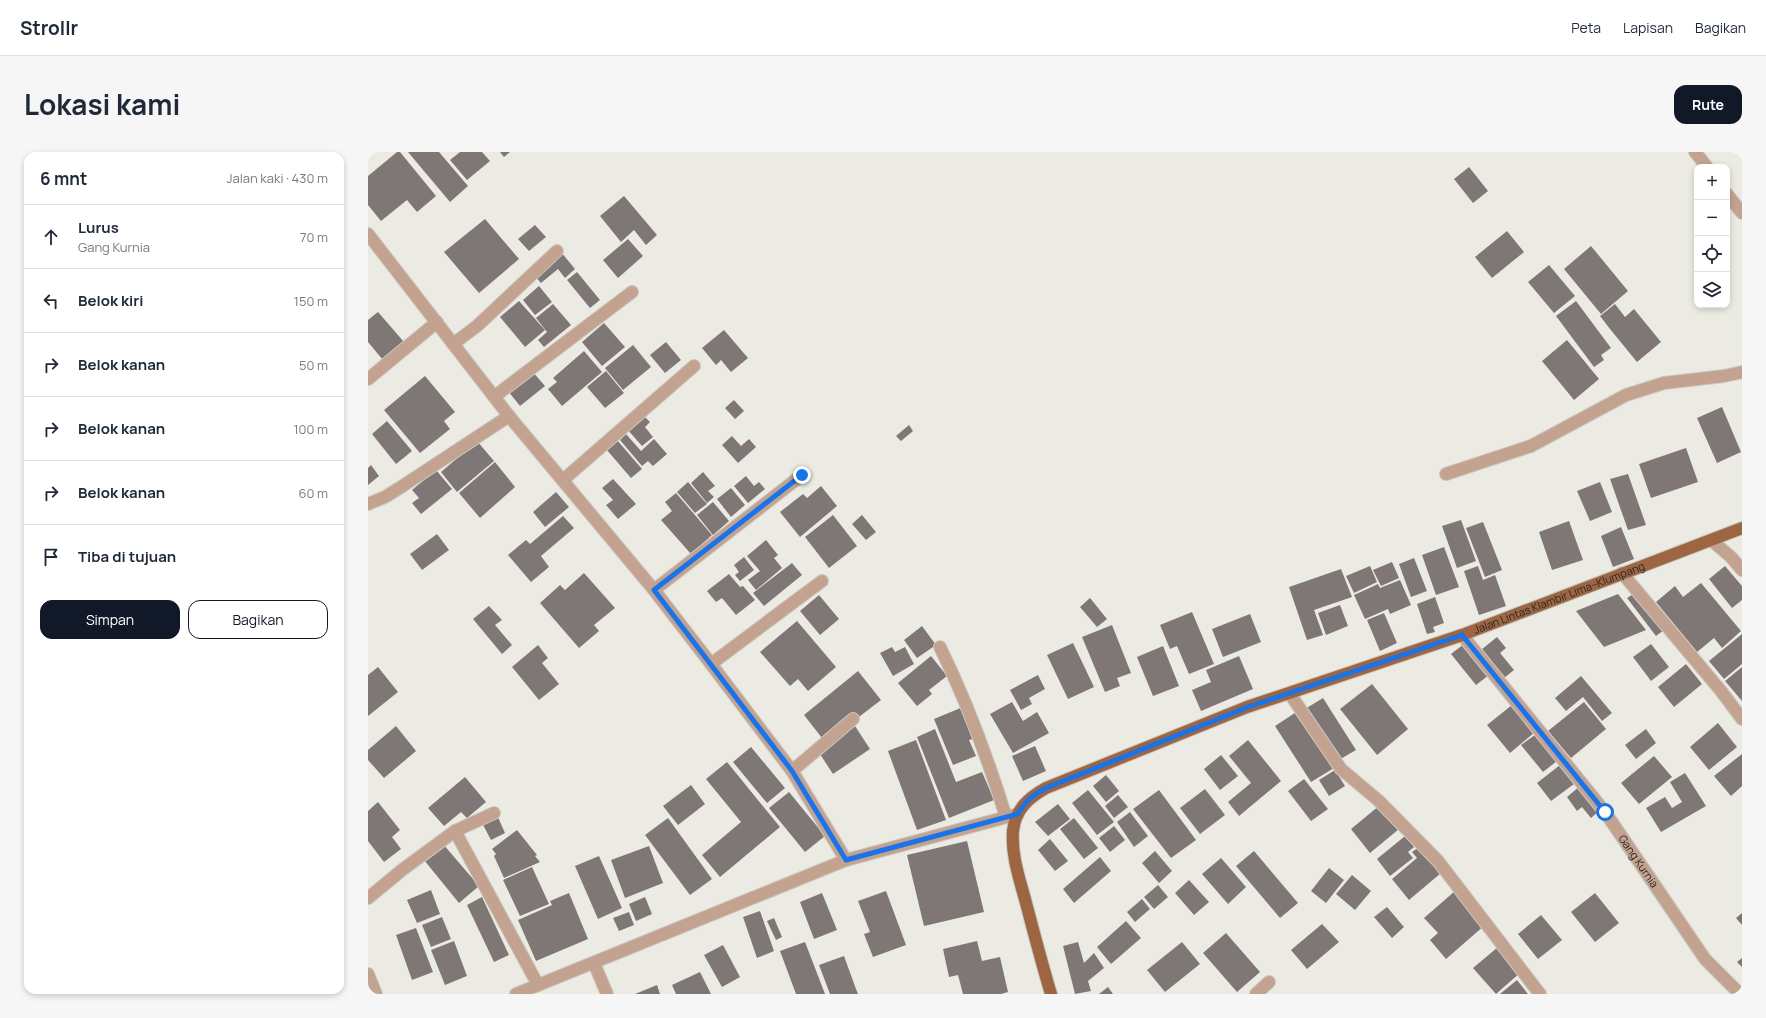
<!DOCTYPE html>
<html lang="id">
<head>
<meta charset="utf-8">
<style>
  body { margin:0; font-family:Manrope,sans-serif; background:#f6f6f7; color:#1f2937 }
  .controls { position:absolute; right:12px; top:12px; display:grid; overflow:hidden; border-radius:8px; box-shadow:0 2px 6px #0003 }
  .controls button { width:36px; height:36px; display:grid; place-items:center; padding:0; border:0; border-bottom:1px solid #e0e1e3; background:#fff; color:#1f2937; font:20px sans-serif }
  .stop { position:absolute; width:12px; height:12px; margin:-9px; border:3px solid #1a73e8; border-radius:50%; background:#fff }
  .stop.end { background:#1a73e8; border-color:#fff; box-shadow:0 1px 4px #0008 }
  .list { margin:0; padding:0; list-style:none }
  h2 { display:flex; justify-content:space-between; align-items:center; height:52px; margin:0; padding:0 16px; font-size:17px }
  h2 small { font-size:13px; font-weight:400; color:#747a83 }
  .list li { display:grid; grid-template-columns:26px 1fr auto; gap:12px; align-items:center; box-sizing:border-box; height:64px; padding:0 16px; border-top:1px solid #e0e1e3 }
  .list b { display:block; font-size:15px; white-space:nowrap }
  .list p { margin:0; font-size:13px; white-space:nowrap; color:#747a83 }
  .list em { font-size:13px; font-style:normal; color:#747a83 }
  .actions { display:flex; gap:8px; padding:12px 16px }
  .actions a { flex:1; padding:9px 0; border:1px solid #111827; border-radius:12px; text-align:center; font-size:14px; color:#111827 }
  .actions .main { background:#111827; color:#fff }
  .icon { flex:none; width:22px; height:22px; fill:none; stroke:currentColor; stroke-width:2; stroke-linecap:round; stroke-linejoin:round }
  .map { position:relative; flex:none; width:1374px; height:842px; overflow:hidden; border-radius:12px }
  header { display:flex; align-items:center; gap:24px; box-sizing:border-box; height:56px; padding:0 20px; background:#fff; border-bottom:1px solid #e0e1e3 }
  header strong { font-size:19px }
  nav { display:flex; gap:22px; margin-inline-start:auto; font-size:14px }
  .intro { display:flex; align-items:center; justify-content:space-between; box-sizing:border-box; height:96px; padding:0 24px }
  h1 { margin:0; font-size:28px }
  .button { padding:10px 18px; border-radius:12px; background:#111827; color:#fff; font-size:14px; font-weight:700 }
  main { display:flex; gap:24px; padding:0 24px }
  aside { flex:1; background:#fff; border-radius:12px; box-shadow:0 2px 6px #0003 }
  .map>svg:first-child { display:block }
  .building { fill:#7f7775 }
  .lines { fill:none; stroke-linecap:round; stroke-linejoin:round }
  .street-casing { stroke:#c9c8c1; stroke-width:14 }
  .primary-casing { stroke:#c9c8c1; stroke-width:14 }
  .street { stroke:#c3a390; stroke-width:12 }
  .primary { stroke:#9d6542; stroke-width:12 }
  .route { stroke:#1a73e8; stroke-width:5 }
  .labels { text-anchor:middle; stroke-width:3; stroke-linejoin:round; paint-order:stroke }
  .street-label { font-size:11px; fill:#282725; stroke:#fff }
</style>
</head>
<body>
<header>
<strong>Strollr</strong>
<nav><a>Peta</a><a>Lapisan</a><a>Bagikan</a></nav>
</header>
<div class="intro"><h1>Lokasi kami</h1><a class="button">Rute</a></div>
<main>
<aside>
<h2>6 mnt<small>Jalan kaki · 430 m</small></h2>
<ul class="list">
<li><svg class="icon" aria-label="ahead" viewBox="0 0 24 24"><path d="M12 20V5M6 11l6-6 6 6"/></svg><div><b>Lurus</b><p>Gang Kurnia</p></div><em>70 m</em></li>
<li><svg class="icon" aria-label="left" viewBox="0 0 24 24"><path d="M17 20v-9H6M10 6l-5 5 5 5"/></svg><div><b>Belok kiri</b></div><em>150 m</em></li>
<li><svg class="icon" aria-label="right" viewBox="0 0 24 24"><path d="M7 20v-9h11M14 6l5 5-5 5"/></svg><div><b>Belok kanan</b></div><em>50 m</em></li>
<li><svg class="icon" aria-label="right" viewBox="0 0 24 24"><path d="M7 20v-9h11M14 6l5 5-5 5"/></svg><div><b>Belok kanan</b></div><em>100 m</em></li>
<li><svg class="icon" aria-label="right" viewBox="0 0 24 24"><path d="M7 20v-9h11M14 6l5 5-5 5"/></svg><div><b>Belok kanan</b></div><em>60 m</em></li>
<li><svg class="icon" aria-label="arrive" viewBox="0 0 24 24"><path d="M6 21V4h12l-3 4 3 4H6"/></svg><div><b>Tiba di tujuan</b></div></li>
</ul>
<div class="actions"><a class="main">Simpan</a><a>Bagikan</a></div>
</aside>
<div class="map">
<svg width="1374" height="842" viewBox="0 0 1374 842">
  <rect width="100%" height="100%" fill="#ecebe3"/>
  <!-- building -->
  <path class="building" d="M29 0H32L68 44 49 60 39 48 13 69 0 53V24Z
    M40 0H71L100 34 82 50Z
    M92 0H114L122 9 99 28 82 8Z
    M132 0H142L136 5Z
    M1101 15 1120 39 1105 51 1086 27Z
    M256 44 289 83 278 93 266 78 253 90 232 64Z
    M117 67 151 107 111 141 76 100Z
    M167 73 178 85 161 99 150 87Z
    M1139 79 1156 100 1124 126 1107 105Z
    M260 87 275 104 250 126 235 108Z
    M1223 94 1260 139 1233 162 1196 117Z
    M193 100 207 117 197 126 190 117 173 131 166 123Z
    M1181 113 1207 144 1186 161 1160 130Z
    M209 120 232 148 222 156 199 128Z
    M171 134 184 150 167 163 155 148Z
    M151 149 177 178 157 195 132 165Z
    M1208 149 1243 196 1233 203 1236 208 1226 215 1188 164Z
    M185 152 203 173 176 195 170 188 179 180 168 166Z
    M1247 152 1257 165 1266 157 1293 190 1269 210 1242 177 1251 170 1242 177 1232 164Z
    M10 160 36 190 15 208 0 190V168Z
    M236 171 257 195 234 214 214 190Z
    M356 178 380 206 363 220 353 208 348 213 334 196Z
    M1199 188 1231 227 1206 248 1174 209Z
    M298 190 313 208 297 221 282 203Z
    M265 193 283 215 255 238 237 216Z
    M216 199 234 220 194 254 180 237 189 230 185 226Z
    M164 219 177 234 152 254 140 239Z
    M238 219 256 241 237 256 219 235Z
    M57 224 87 260 76 269 82 277 52 301 16 258Z
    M366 248 376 259 367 267 357 256Z
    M1354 255 1373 300 1349 311 1329 266Z
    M275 263 282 270 277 275 285 285 274 294 259 277Z
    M19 269 44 299 28 312 4 282Z
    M541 273 545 279 533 289 528 284Z
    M258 282 273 299 286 287 299 302 285 314 280 309 274 314 252 288Z
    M364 284 373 294 381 287 388 295 370 311 354 293Z
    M249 288 274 317 263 326 238 297Z
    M109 289 126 309 89 340 73 320Z
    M1318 296 1330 330 1283 346 1271 312Z
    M127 310 147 335 112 366 91 341Z
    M3 313 11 324 0 333V316Z
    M68 318 84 337 53 362 44 351 51 346 44 338Z
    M335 320 347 334 340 339 346 345 339 351 323 331Z
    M1260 322 1278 373 1260 378 1242 327Z
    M378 324 386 334 391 330 397 337 380 351 366 334Z
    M245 327 268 352 250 367 238 353 245 348 234 336Z
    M320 330 339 352 327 361 309 340Z
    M1232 330 1244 360 1222 369 1209 339Z
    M453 334 469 354 432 385 412 360 435 342 439 346Z
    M363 336 377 353 363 365 349 347Z
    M188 340 201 355 177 375 165 360Z
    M308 341 344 383 323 402 293 368 304 359 297 350Z
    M345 350 361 369 345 383 329 363Z
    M465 363 489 394 461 416 437 385Z
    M494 363 508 380 498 388 484 372Z
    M195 364 206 376 173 404 181 415 163 430 140 403 158 388 162 392Z
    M1093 368 1108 409 1089 416 1074 374Z
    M1201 369 1215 408 1184 418 1171 380Z
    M1115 370 1134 418 1117 425 1098 376Z
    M1253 375 1266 407 1245 415 1233 384Z
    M69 382 81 398 54 418 42 402Z
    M398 388 410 403 406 406 414 416 388 438 380 428 392 419 379 404Z
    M1076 395 1091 435 1068 443 1054 403Z
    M376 405 386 418 372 429 367 423 371 420 366 413Z
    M1046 406 1059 439 1043 445 1031 412Z
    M1024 410 1031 426 1013 434 1005 418Z
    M424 411 434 423 396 454 385 441Z
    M1002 414 1009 430 986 441 978 424Z
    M1110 414 1115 428 1127 423 1138 454 1111 463 1096 419Z
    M1357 414 1374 434V448L1364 456 1341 427Z
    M973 417 984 445 946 458 955 483 939 488 921 435Z
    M216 421 247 456 226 473 231 479 211 496 172 451 192 433 197 438Z
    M361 422 372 435 375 434 387 448 368 463 354 446 348 450 339 439Z
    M1032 428 1043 453 1022 462 1020 457 997 467 986 443 1010 432 1012 436Z
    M1333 431 1373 479 1354 496 1346 486 1329 500 1288 450 1307 434 1315 445Z
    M1267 441 1296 478 1288 484 1259 446Z
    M1250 442 1278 478 1236 495 1208 459Z
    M451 443 471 467 452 483 432 459Z
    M1067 445 1076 471 1065 475 1067 480 1059 482 1049 452Z
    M722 446 739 467 729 475 712 455Z
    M972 453 980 474 958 483 950 461Z
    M121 454 134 468 127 473 144 493 134 502 105 467Z
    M824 460 846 512 821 522 809 494 802 497 792 473Z
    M1016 461 1029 491 1012 499 999 468Z
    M882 462 893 490 855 505 844 477Z
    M429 469 468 515 440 539 430 527 422 534 392 500Z
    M744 473 763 521 749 526 752 534 737 540 714 485Z
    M554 474 568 493 549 506 536 488Z
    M1374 482V512L1356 527 1341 509Z
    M1129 485 1138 496 1132 501 1146 518 1136 526 1113 498Z
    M705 491 726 535 700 547 679 503Z
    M1096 492 1121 523 1108 533 1083 502Z
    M1283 492 1301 515 1283 529 1265 505Z
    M170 493 180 506 174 511 191 532 171 548 144 515Z
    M795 494 811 534 785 544 769 505Z
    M524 495 527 500 537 495 546 512 525 524 512 501Z
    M563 504 579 524 561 538 564 542 549 554 530 531Z
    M871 504 885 537 833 559 824 538 843 530 838 518Z
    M1318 512 1334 532 1306 555 1290 535Z
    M10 515 30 540 0 564V523Z
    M1374 515V549L1357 529Z
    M490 519 513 548 487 568 482 562 454 586 436 563Z
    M670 523 677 537 661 546 664 552 653 558 642 538Z
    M1213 524 1244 561 1234 569 1215 545 1198 559 1187 546Z
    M1004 532 1040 577 1009 603 972 557Z
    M955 546 988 598 969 609 937 557Z
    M644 550 655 569 669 560 681 581 645 601 622 562Z
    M1216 550 1238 577 1203 606 1180 579Z
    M1144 553 1167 580 1142 601 1119 573Z
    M595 555 608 586 601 588 608 604 585 613 566 567Z
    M930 559 966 616 943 630 907 574Z
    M1350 571 1369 595 1341 618 1322 595Z
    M28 574 48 599 16 626 0 608V598Z
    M487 574 502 597 465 622 450 599Z
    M567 577 588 630 614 620 626 648 581 666 549 585Z
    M1278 577 1288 591 1268 607 1257 593Z
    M1167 583 1189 609 1175 620 1153 593Z
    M548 588 578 668 549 678 520 599Z
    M880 588 913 629 871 664 860 650 883 631 861 604Z
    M667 594 678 619 655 629 644 604Z
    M383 595 417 636 399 651 365 610Z
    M1374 602V634L1363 644 1346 624Z
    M853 603 870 624 852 638 836 617Z
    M1286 604 1304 625 1271 652 1253 631Z
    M359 610 412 675 352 725 334 703 373 670 338 627Z
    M1192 613 1206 632 1183 649 1169 631Z
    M967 618 977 634 961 644 951 628Z
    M1317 621 1338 654 1293 680 1278 656 1297 645 1304 656 1314 650 1302 630Z
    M738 623 751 639 738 650 725 634Z
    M97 625 118 650 99 666 93 660 76 674 60 656Z
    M936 627 960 657 943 669 920 639Z
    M323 633 337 652 310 673 295 654Z
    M1212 634 1231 659 1223 666 1214 655 1209 659 1199 645Z
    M837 637 857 663 832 682 812 656Z
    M720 638 746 670 729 683 704 651Z
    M791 638 828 688 803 706 765 657Z
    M421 640 457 684 437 700 401 656Z
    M750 643 760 655 746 666 737 654Z
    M10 650 32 678 24 685 33 697 16 710 0 689V659Z
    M690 652 702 667 680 684 667 670Z
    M1012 653 1031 677 1002 701 983 677Z
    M762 660 780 684 766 695 749 670Z
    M129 663 137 681 123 688 114 671Z
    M300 666 344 727 322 743 277 683Z
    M706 666 730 696 716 707 692 677Z
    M746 674 757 688 742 700 731 686Z
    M149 678 169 703 167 704 172 710 136 726 126 704 128 702 124 697Z
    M1037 684 1046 695 1040 700 1045 706 1022 724 1009 707Z
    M682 687 700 709 687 719 670 698Z
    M599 689 616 760 556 774 539 703Z
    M75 692 111 734 91 751 56 708Z
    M281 694 295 731 257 746 243 708Z
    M1051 695 1073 721 1041 748 1024 727 1049 706 1044 700Z
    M787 699 804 719 791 731 774 711Z
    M886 699 930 751 912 766 868 714Z
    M231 704 254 756 230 767 207 714Z
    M732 705 743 719 706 751 695 737Z
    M853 706 878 735 860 752 834 722Z
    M164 715 181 752 152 764 135 728Z
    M961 716 976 728 958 751 943 739Z
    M984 723 1003 739 987 758 968 742Z
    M821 728 841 750 826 763 807 741Z
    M790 733 800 745 786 757 776 745Z
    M63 738 72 762 49 771 39 748Z
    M518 739 538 793 505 805 496 782 502 780 490 749Z
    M1087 739 1117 773 1078 807 1062 788 1070 781 1056 766Z
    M201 741 220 787 168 809 150 768 184 753 182 749Z
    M454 741 469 778 446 787 432 750Z
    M1227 741 1251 771 1227 790 1203 760Z
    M114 745 141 803 126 810 99 753Z
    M277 745 284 762 268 769 261 752Z
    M774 747 782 757 767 770 759 760Z
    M1019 755 1036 775 1024 786 1006 765Z
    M392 759 406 799 389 806 375 765Z
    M261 760 266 773 251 779 245 766Z
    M1374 761V773L1368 766Z
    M1173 763 1194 788 1170 807 1150 782Z
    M74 765 83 787 63 795 54 773Z
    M406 766 414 785 408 788 399 769Z
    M758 769 773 786 743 812 729 795Z
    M954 772 971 790 939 817 923 798Z
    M48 776 65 820 44 828 28 783Z
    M858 781 892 820 869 840 835 801Z
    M86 789 99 824 77 833 63 798Z
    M609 789 614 809 632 805 640 840 633 842H595L590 823 581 825 575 797Z
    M437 790 457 842H428L412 799Z
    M710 790 716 811 726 801 736 816 720 829 723 839 707 842 695 794Z
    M814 790 832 812 797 840 779 818Z
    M355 793 372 825 354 835 336 803Z
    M1130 795 1153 820 1128 842 1105 816Z
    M476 804 488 837 490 842H462L451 813Z
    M1374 806V815L1369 810Z
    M332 820 343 842H308L304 833Z
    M1149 828 1160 842H1132Z
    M289 833 292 842H267Z
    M740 835 745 842H731Z"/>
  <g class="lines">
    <defs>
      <g id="street">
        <path d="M1327 0 1339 15"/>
        <path d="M1359 42 1374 61"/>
        <path d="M0 82 141 264 286 438 343 512 424 619 478 708"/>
        <path d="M85 192 109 174 189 99"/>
        <path d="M0 227 69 170"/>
        <path d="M127 244 264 140"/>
        <path d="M1078 322 1163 294 1258 243 1296 231 1356 224 1374 220"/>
        <path d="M195 328 326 214"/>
        <path d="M0 352 17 345 33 335 141 264"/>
        <path d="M1343 388 1363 405 1374 418"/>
        <path d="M1254 421 1353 539 1374 567"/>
        <path d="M286 438 434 323"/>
        <path id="s1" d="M1094 483 1237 660 1337 807 1372 842"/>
        <path d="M572 495C599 550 620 607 638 665"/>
        <path d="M343 512 454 429"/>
        <path d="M922 542 973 617 1011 649 1070 709 1172 842"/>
        <path d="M424 619 485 567"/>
        <path d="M87 679 170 833"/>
        <path d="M0 746 34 718 87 679 126 661"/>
        <path d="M226 811 239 842"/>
        <path d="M0 822 8 842"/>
        <path d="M148 842 478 708 650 662"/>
        <path d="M888 842 901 830"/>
      </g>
      <g id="primary">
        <path id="s2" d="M683 842C674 812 666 781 658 751 652 728 643 704 645 679 647 658 660 646 678 636L879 555 1094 483 1374 376"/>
      </g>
    </defs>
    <!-- street casing -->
    <use href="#street" class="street-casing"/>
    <!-- primary casing -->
    <use href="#primary" class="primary-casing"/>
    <!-- street -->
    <use href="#street" class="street"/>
    <!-- primary -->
    <use href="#primary" class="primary"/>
  </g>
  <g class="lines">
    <!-- route -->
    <path class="route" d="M434 323 286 438 424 619 478 708 650 662C657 649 665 643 678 636L880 555 1094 483 1237 660"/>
  </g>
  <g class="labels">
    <!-- street labels -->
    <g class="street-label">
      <text dy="4" stroke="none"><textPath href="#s2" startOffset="772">Jalan Lintas Klambir Lima–Klumpang</textPath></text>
      <text dy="4" stroke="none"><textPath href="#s1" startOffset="287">Gang Kurnia</textPath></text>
    </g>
  </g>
</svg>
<div class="controls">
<button>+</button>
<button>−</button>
<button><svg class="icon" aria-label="locate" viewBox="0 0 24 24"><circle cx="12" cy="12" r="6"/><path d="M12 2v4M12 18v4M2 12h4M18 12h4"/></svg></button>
<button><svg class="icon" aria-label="layers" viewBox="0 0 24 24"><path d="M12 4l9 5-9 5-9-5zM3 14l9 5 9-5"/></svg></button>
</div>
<div class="stop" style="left:1237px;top:660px"></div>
<div class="stop end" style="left:434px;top:323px"></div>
</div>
</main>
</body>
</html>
